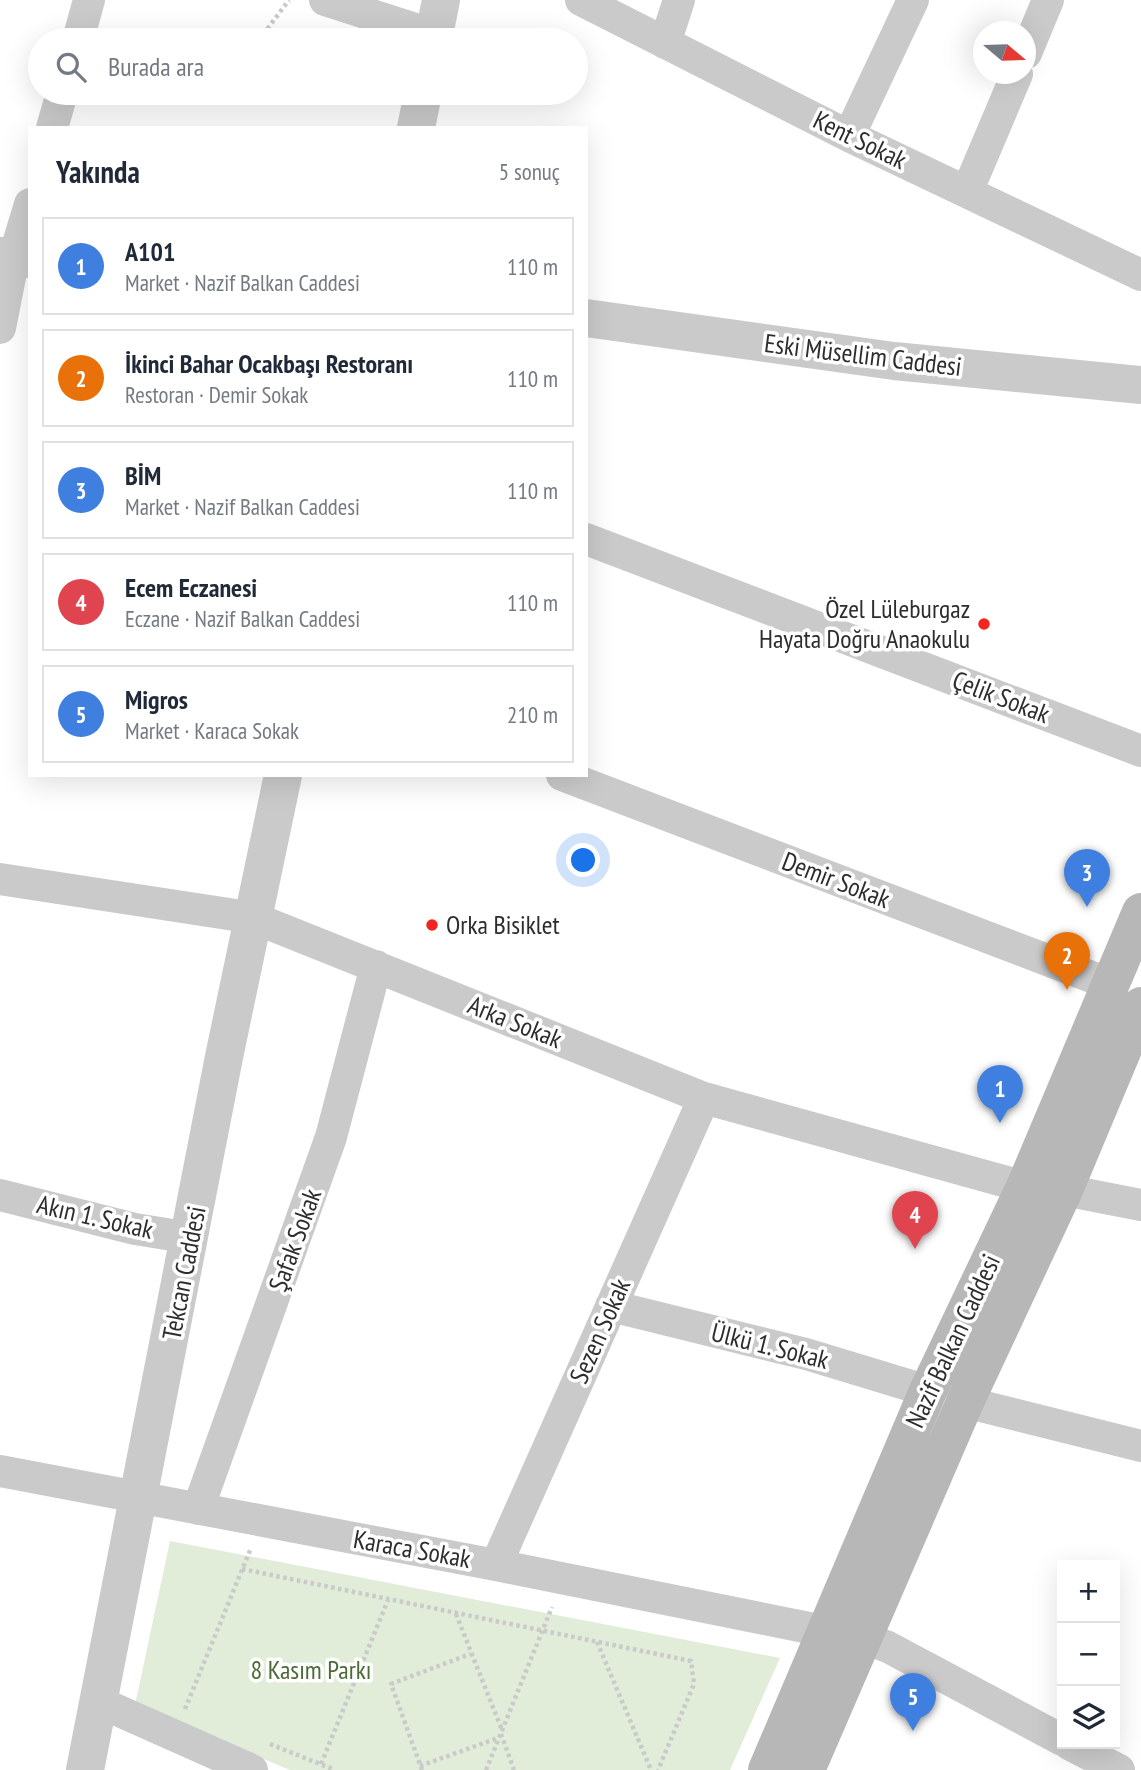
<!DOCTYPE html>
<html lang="tr">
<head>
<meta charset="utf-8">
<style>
  body { margin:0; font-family:"PT Sans Narrow",sans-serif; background:#f6f6f7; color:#1f2937 }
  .controls { position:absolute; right:21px; bottom:21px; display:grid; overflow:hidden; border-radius:0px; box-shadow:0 7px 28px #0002 }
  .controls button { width:63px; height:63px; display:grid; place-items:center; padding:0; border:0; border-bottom:2px solid #e0e1e3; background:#fff; color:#1f2937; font:35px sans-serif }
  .compass { position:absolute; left:973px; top:21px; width:63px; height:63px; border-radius:50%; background:#fff; box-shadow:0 7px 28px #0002; rotate:109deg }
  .you { position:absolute; left:584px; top:861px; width:24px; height:24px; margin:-18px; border:5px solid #fff; border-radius:50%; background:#1a73e8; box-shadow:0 0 0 10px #1a73e833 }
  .badge { display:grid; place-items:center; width:46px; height:46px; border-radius:50%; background:#111827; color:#fff; font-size:23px; font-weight:700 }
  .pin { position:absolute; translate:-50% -58px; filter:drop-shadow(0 2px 4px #0008) }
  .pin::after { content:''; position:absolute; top:37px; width:24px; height:21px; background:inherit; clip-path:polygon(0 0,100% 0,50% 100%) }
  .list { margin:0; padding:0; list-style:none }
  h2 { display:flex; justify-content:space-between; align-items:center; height:91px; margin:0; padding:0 28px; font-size:30px }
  h2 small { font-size:23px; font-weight:400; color:#747a83 }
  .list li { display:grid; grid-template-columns:46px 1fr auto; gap:21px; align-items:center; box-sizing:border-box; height:98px; margin:0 14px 14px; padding:0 14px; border:2px solid #e0e1e3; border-radius:0px }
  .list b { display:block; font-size:26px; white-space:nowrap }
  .list p { margin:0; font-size:23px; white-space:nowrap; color:#747a83 }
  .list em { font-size:23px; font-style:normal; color:#747a83 }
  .icon { flex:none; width:38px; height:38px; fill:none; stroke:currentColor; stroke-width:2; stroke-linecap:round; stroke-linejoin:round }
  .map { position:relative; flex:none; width:1141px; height:1770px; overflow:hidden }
  .search { position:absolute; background:#fff; box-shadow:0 7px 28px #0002; left:28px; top:28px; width:560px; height:77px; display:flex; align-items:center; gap:18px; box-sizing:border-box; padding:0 24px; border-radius:38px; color:#747a83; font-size:26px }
  .panel { position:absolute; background:#fff; box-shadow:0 7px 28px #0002; left:28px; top:126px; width:560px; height:651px; border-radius:0px }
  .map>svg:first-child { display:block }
  .green { fill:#e1ecd9 }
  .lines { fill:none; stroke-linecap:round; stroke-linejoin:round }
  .path { stroke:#cacaca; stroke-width:4.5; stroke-dasharray:3.5 3.5; stroke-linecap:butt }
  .minor { stroke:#cacaca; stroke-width:32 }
  .tertiary { stroke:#cacaca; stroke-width:38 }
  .secondary { stroke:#b7b7b7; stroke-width:38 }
  .poi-dot { fill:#f3261f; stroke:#fff; stroke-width:2.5 }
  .labels { text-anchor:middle; stroke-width:7; stroke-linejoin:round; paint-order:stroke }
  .street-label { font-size:26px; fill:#2d2d2d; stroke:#fff }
  .poi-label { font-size:26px; fill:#2d2d2d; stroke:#fff; text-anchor:end }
  .park-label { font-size:26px; fill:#4a6c37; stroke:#fff }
</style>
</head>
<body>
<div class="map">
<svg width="1141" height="1770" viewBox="0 0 1141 1770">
  <rect width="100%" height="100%" fill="#fff"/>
  <!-- green -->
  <path class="green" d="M170 1541 780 1658 730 1770H290L135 1705Z"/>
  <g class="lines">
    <!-- path -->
    <path class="path" d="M259 40 289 0
      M89 95 110 93
      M242 1569 691 1661 694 1684 658 1770
      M456 1614 502 1730
      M597 1642 651 1770
      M185 1709 251 1548
      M501 1734 514 1770
      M270 1744 335 1770
      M321 1764 388 1600
      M420 1766 498 1738
      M422 1770 391 1684 470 1654
      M486 1770 552 1607"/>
    <!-- minor -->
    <path class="minor" d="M325 0 434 35
      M581 0 849 136 1141 275
      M78 40 89 0
      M665 43 679 0
      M1026 53 1048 0
      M52 128 62 93
      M849 136 913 0
      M967 192 1017 74
      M0 328 14 257 30 204
      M586 539 1141 751
      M562 775 1110 984
      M0 879 254 918 704 1098 1025 1187
      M1064 1190 1141 1205
      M0 1195 135 1229 191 1238
      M611 1306 806 1354 928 1391
      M965 1402 1141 1446
      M0 1471 496 1565 824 1631
      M198 1509 331 1137 376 966
      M496 1565 704 1098
      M862 1637 888 1647 1062 1740
      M99 1702 252 1770
      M1069 1744 1119 1770"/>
    <!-- tertiary -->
    <path class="tertiary" d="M433 40 441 0
      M416 128 423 93
      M0 256 30 259
      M586 318 894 361 1141 385
      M85 1770 224 1057 283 775"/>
    <!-- secondary -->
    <path class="secondary" d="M767 1770 928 1391 1025 1187 1141 912
      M806 1770 965 1402 1064 1190 1141 1006"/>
  </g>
  <!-- markers -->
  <g class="poi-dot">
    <circle cx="984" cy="624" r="7"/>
    <circle cx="432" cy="925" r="7"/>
  </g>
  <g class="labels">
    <!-- street labels -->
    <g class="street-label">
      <text transform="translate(860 140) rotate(26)" y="9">Kent Sokak</text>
      <text transform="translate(863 355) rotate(7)" y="9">Eski Müsellim Caddesi</text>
      <text transform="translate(1001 697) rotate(21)" y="9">Çelik Sokak</text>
      <text transform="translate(836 880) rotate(21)" y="9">Demir Sokak</text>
      <text transform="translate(515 1022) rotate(22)" y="9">Arka Sokak</text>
      <text transform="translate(95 1217) rotate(13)" y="9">Akın 1. Sokak</text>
      <text transform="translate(295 1240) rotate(-70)" y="9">Şafak Sokak</text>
      <text transform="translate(184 1273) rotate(-79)" y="9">Tekcan Caddesi</text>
      <text transform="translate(600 1331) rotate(-66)" y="9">Sezen Sokak</text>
      <text transform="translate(953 1341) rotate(-65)" y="9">Nazif Balkan Caddesi</text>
      <text transform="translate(770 1346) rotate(14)" y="9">Ülkü 1. Sokak</text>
      <text transform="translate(412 1549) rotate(10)" y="9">Karaca Sokak</text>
    </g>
    <!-- poi labels -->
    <g class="poi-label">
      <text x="970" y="618">Özel Lüleburgaz<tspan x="970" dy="30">Hayata Doğru Anaokulu</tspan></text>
      <text x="446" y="934" text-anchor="start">Orka Bisiklet</text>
    </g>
    <!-- park labels -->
    <g class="park-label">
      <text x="311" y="1679">8 Kasım Parkı</text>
    </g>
  </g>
</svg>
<div class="controls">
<button>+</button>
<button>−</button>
<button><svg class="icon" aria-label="layers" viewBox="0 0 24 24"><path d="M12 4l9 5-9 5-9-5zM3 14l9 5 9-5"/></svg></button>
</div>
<svg class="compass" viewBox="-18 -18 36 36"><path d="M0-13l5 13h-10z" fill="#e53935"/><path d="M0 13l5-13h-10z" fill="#747a83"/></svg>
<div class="you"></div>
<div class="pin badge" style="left:1000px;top:1123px;background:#3f7fe0">1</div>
<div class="pin badge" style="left:1067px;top:990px;background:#e8710a">2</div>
<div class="pin badge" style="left:1087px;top:907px;background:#3f7fe0">3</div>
<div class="pin badge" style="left:915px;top:1249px;background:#e0444e">4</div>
<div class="pin badge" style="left:913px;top:1731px;background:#3f7fe0">5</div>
<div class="search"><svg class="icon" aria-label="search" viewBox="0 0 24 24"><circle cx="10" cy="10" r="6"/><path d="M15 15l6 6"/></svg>Burada ara</div>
<section class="panel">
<h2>Yakında<small>5 sonuç</small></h2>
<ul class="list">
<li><span class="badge" style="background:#3f7fe0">1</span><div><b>A101</b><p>Market · Nazif Balkan Caddesi</p></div><em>110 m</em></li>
<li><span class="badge" style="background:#e8710a">2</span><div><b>İkinci Bahar Ocakbaşı Restoranı</b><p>Restoran · Demir Sokak</p></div><em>110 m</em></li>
<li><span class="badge" style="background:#3f7fe0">3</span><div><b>BİM</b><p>Market · Nazif Balkan Caddesi</p></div><em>110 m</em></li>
<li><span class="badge" style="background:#e0444e">4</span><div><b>Ecem Eczanesi</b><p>Eczane · Nazif Balkan Caddesi</p></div><em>110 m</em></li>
<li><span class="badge" style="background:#3f7fe0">5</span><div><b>Migros</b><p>Market · Karaca Sokak</p></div><em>210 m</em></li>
</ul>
</section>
</div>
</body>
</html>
